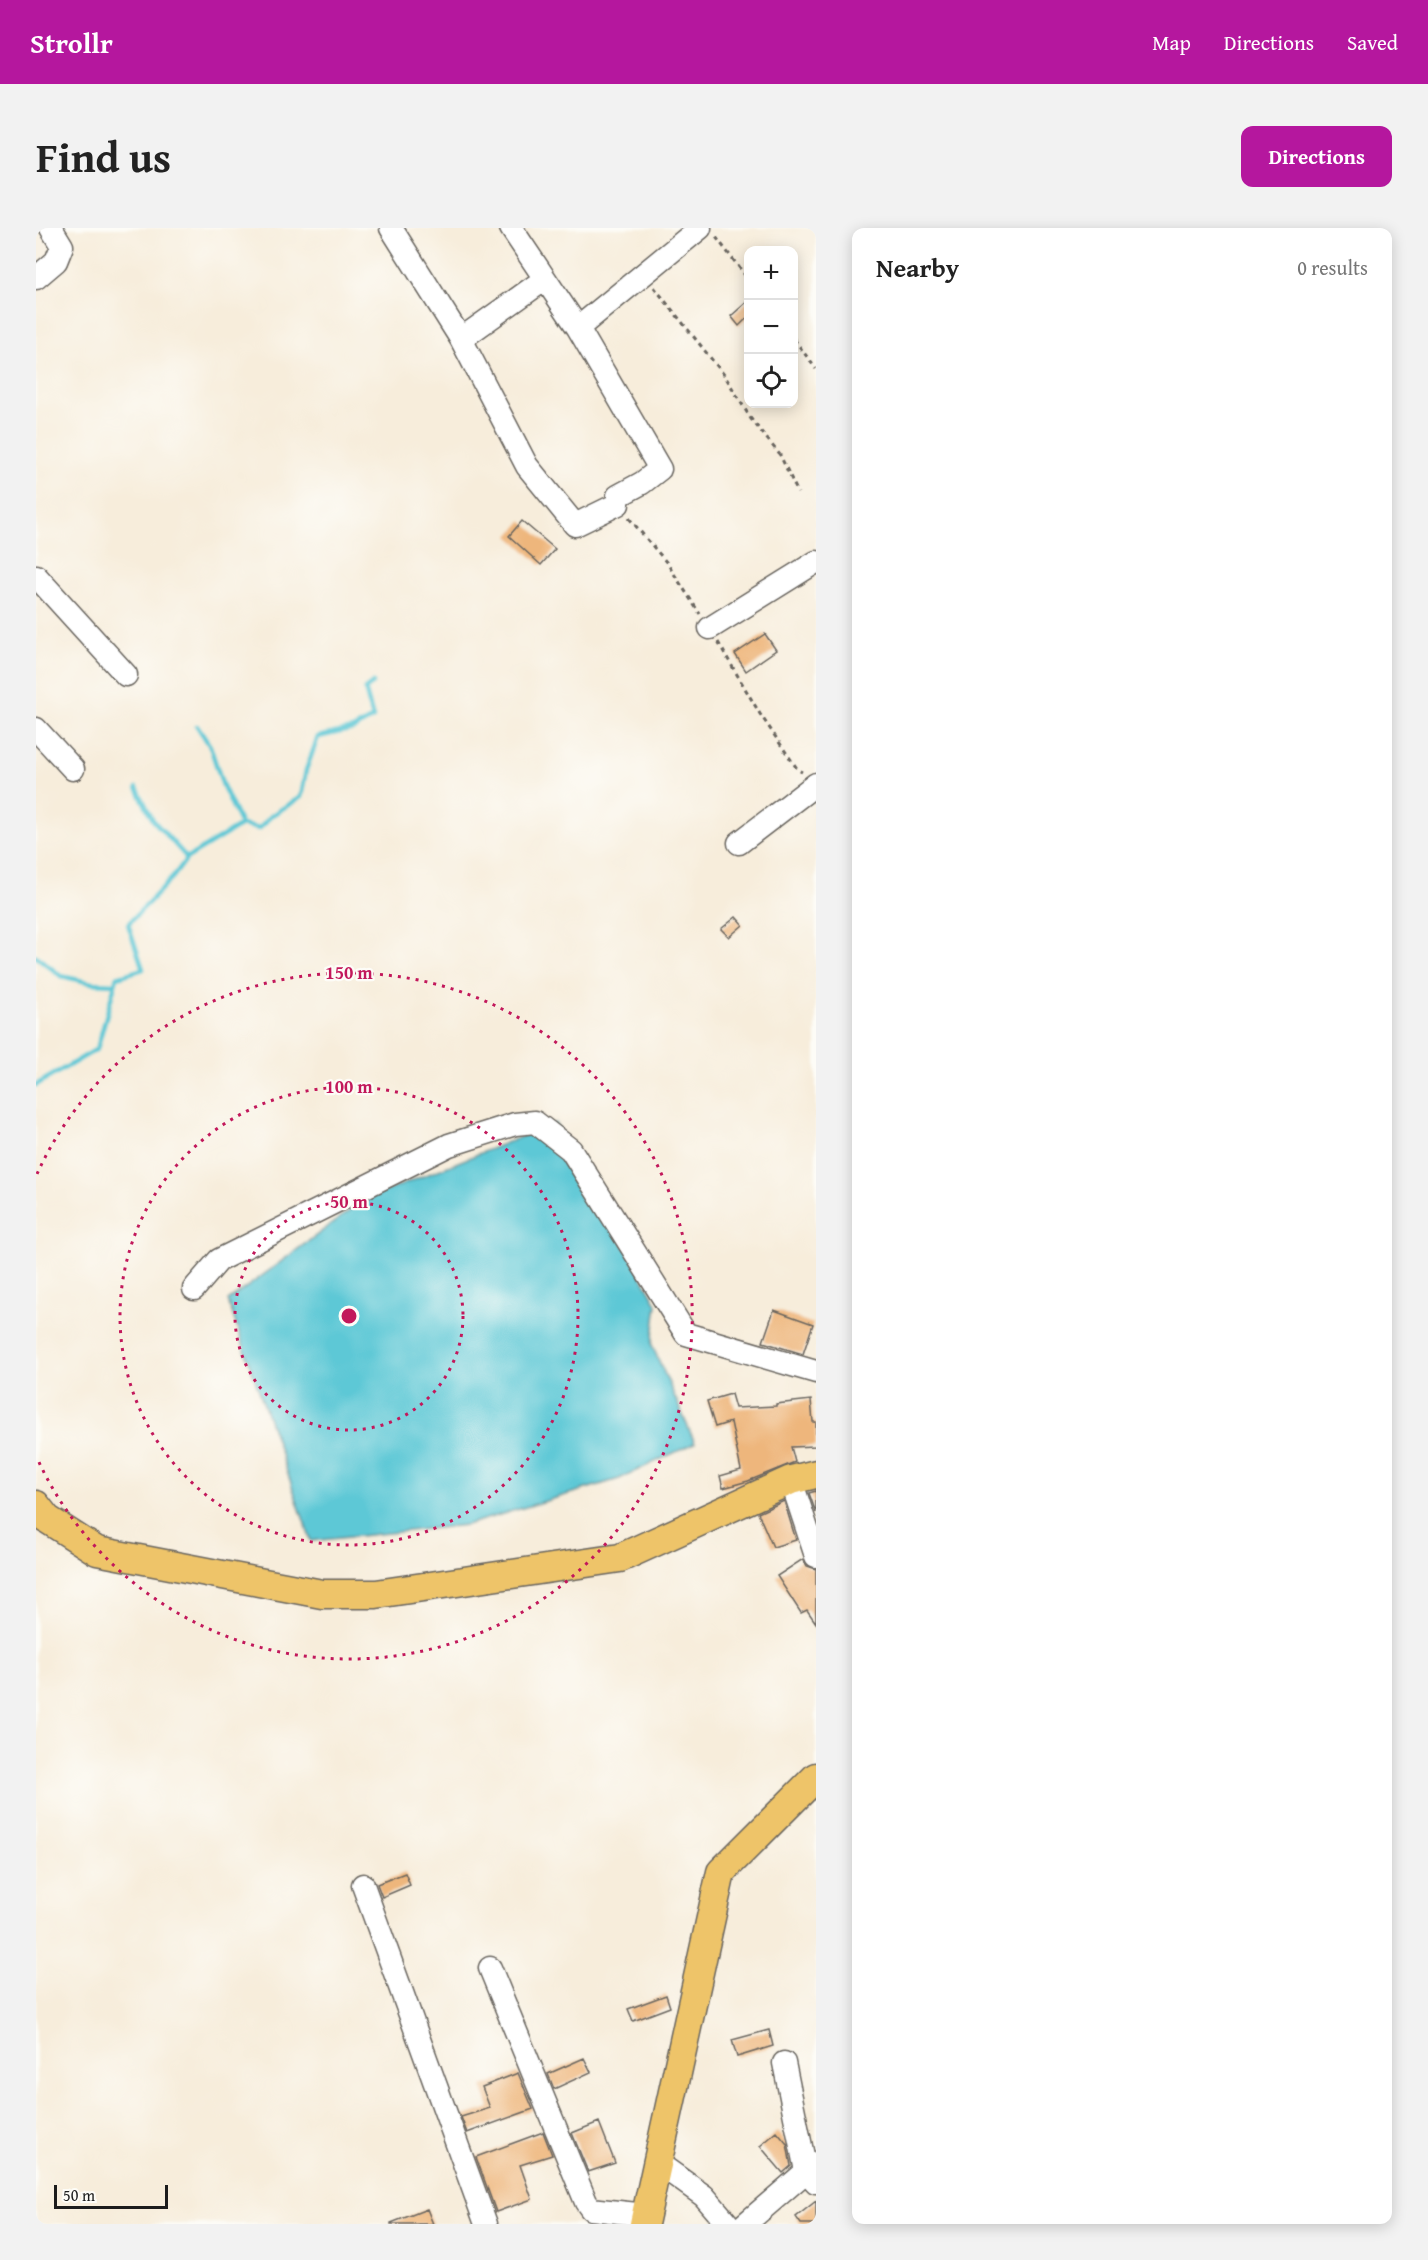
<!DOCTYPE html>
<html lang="en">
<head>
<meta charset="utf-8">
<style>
  body { margin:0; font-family:"Gentium Book Plus",serif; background:#f2f2f2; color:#222 }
  .controls { position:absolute; right:18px; top:18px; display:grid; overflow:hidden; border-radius:12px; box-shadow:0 3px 15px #0003 }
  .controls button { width:54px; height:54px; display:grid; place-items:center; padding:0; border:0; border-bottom:2px solid #e0e0e0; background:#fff; color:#222; font:30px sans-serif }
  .scale { position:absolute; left:18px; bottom:15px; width:114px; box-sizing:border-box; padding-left:6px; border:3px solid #1c1c1c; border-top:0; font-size:16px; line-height:21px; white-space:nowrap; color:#1c1c1c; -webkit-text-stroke:4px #fdfcf7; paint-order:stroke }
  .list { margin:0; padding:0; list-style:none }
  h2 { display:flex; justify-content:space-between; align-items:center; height:78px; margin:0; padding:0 24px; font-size:26px }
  h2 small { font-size:20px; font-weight:400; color:#767676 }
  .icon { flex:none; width:33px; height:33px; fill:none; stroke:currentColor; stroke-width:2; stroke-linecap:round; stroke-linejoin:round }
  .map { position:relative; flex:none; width:780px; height:1996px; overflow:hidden; border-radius:12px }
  header { display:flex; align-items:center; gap:36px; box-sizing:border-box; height:84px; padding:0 30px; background:#b5179e; color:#fff }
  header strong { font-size:28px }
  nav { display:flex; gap:33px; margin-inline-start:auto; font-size:21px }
  .intro { display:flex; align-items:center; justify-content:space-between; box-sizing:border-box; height:144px; padding:0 36px }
  h1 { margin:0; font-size:42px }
  .button { padding:15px 27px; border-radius:12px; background:#b5179e; color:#fff; font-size:21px; font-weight:700 }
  main { display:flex; gap:36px; padding:0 36px }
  aside { flex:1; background:#fff; border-radius:12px; box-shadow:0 3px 15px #0003 }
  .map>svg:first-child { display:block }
  .water { fill:#5dc8d6; stroke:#3c7279; stroke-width:1.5 }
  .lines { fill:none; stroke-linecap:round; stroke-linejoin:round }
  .stream { stroke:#5dc8d6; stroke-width:4.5 }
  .building { fill:#eeb67c }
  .minor-casing { stroke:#69655f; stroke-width:25 }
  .major-casing { stroke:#69655f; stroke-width:31 }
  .path { stroke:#69655f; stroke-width:3; stroke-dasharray:4.5 4.5; stroke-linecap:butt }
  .minor { stroke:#fff; stroke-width:22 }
  .major { stroke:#eec469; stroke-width:28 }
  .ring { fill:none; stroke:#c2185b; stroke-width:3; stroke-dasharray:3 6 }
  .centre { fill:#c2185b; stroke:#fdfcf7; stroke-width:3 }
  .ring-label { font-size:18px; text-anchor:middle; font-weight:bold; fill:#c2185b; stroke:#fdfcf7; stroke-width:4.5; stroke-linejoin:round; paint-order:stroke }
</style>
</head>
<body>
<header>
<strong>Strollr</strong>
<nav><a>Map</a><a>Directions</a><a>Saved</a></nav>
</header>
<div class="intro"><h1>Find us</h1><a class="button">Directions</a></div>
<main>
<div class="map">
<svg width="780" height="1996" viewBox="0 0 780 1996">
  <rect width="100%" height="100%" fill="#fdfcf7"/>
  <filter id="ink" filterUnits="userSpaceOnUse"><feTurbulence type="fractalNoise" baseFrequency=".0167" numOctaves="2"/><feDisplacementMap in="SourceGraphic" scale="12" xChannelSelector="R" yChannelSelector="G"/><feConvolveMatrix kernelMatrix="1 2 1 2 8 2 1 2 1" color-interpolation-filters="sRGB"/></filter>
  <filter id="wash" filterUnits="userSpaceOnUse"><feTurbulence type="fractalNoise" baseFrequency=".008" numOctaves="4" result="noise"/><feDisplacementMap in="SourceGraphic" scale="24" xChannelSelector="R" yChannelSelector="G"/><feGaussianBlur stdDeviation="1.35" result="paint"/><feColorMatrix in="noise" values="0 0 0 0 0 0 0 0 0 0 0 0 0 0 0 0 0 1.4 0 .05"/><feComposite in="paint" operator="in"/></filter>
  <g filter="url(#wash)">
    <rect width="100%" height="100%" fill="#f7eddb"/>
    <!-- water -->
    <path class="water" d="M519 895 621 1076 616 1117 659 1215 583 1251 430 1297 275 1313 192 1073 328 972Z"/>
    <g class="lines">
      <!-- stream -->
      <path class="stream" d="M161 498 174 518 187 558 205 597
        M101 560 117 592 151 630
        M0 728 25 748 56 755 79 756
        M0 857 61 821 81 749 107 741 92 696 137 649 151 630 205 597 223 601 236 587 265 569 270 542 282 509 317 501 337 490 329 461 337 455"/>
    </g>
    <g id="blocks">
      <!-- building -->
      <path class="building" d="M712 73V89L703 98 695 88Z
        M486 293 519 321 505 337 473 308Z
        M729 406 740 422 710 443 699 426Z
        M700 689 707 697 693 709 685 701Z
        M738 1082 777 1096 767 1126 727 1114Z
        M695 1166 699 1180 740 1178V1176L775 1172 777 1194H780V1218L755 1219 759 1234 712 1253 687 1260 684 1248 705 1242 695 1194 679 1199 671 1173Z
        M780 1263V1285L773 1265Z
        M748 1273 760 1312 737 1319 722 1285Z
        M767 1331 771 1338 780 1341V1395L771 1382 765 1385 741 1348Z
        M369 1645 374 1657 346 1669 341 1656Z
        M630 1767 634 1779 597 1793 592 1781Z
        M733 1802 737 1818 701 1829 696 1812Z
        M548 1830 555 1844 518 1861 512 1846Z
        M482 1845 497 1881 431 1905 425 1889 454 1880 446 1859Z
        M563 1894 579 1935 552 1944 536 1905Z
        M507 1904 516 1927 484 1937 496 1971 460 1984 440 1929Z
        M741 1904 751 1916 755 1938 747 1945 724 1918Z
        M780 1973V1996H765L760 1989Z
        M391 1981 397 1996H355V1995Z"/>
    </g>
  </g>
  <g filter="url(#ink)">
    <use href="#blocks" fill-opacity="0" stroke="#69655f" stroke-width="1.5"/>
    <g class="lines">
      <defs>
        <path id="minor" d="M355 0 425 111 491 238 539 297 582 276V268L606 255 624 241 542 100 475 0
          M0 50 20 33 26 18 15 0
          M542 100 664 0
          M425 111 509 51
          M0 348 90 447
          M674 400 780 334
          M0 501 37 541
          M703 615 780 556
          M158 1061 183 1032 413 917 479 896 499 894 535 922 650 1106 780 1144
          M755 1252 780 1328
          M327 1657 450 1996
          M454 1740 550 1974 555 1981 610 1987
          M748 1835 770 1943 780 1954
          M622 1935 668 1968 692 1996
          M709 1996 780 1935"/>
        <path id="major" d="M0 1277 11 1291 61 1323 286 1366H340L584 1330 755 1252 780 1246
          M608 1996 685 1644 780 1549"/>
      </defs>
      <!-- minor casing -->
      <use href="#minor" class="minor-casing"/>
      <!-- major casing -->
      <use href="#major" class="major-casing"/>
      <!-- path -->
      <path class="path" d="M680 9 712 51
        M618 59 689 148 715 191 744 227 762 265
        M758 111 780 141
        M593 290 631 335 664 386
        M682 414 724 486 762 542 766 544"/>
      <!-- minor -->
      <use href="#minor" class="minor"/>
      <!-- major -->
      <use href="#major" class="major"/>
    </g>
  </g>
  <!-- distance rings -->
  <g class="ring">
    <circle cx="313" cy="1088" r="114"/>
    <circle cx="313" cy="1088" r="229"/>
    <path d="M1 946A343 343 0 1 1 1 1230"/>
  </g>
  <circle cx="313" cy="1088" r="9" class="centre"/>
  <g class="ring-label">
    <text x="313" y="751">150 m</text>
    <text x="313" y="865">100 m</text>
    <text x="313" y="980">50 m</text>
  </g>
</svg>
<div class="controls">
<button>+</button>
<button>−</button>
<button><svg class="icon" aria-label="locate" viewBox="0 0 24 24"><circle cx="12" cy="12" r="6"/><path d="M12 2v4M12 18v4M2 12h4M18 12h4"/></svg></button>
</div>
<div class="scale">50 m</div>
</div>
<aside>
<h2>Nearby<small>0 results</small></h2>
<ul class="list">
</ul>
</aside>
</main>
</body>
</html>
